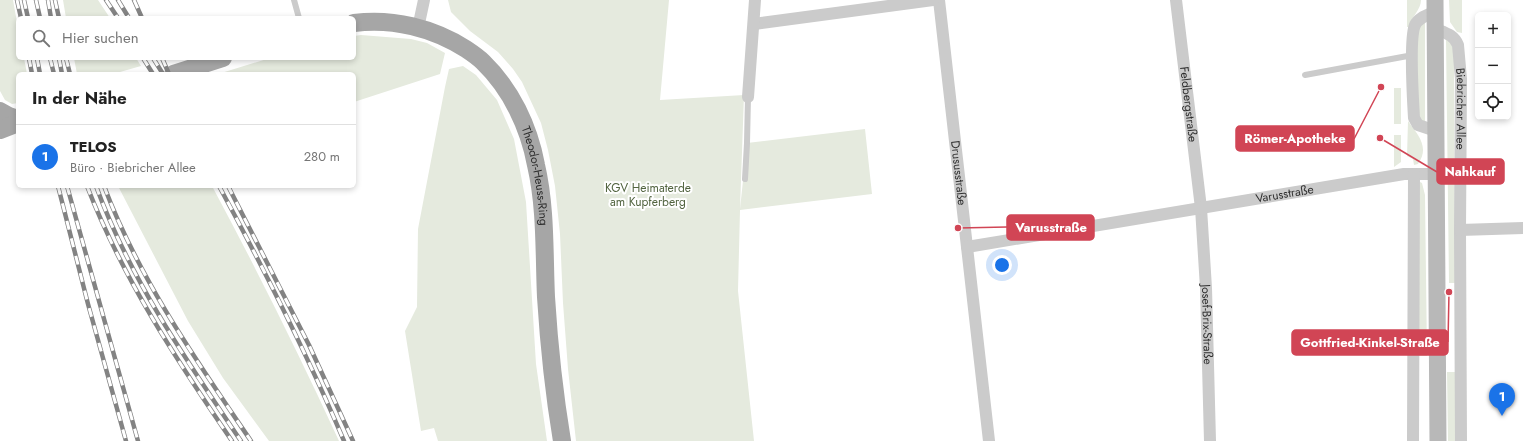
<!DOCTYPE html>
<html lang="de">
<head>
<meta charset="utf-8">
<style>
  body { margin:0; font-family:Jost,sans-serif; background:#f6f6f6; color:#222 }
  .controls { position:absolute; right:12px; top:12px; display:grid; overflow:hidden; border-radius:6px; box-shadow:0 2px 6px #0003 }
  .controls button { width:36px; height:36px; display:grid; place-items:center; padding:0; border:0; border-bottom:1px solid #e0e0e0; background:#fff; color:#222; font:20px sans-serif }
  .you { position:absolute; left:1002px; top:265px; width:14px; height:14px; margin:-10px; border:3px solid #fff; border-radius:50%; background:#1a73e8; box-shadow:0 0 0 6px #1a73e833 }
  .badge { display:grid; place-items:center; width:26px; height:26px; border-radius:50%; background:#1a73e8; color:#fff; font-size:13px; font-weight:700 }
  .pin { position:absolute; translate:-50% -33px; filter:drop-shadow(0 1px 2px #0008) }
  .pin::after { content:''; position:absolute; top:21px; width:14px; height:12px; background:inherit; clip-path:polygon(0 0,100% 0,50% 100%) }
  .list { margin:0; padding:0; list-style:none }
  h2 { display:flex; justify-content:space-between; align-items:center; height:52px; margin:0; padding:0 16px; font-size:17px }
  h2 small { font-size:13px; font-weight:400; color:#767676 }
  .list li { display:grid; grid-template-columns:26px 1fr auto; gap:12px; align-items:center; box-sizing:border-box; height:64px; padding:0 16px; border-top:1px solid #e0e0e0 }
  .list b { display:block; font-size:15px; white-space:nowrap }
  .list p { margin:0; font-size:13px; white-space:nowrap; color:#767676 }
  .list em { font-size:13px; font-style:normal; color:#767676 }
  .icon { flex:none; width:22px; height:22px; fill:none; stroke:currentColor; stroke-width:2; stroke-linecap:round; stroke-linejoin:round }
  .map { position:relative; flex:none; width:1523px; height:441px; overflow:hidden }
  .search { position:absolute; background:#fff; box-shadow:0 2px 6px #0003; left:16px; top:16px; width:340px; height:44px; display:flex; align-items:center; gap:10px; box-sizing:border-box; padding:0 14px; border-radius:6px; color:#767676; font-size:15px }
  .panel { position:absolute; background:#fff; box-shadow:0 2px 6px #0003; left:16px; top:72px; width:340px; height:116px; border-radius:6px }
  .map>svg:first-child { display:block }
  .green { fill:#e5eade }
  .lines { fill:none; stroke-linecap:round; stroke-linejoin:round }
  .service { stroke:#cbcbcb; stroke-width:6 }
  .minor { stroke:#cbcbcb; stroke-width:12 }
  .secondary { stroke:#b8b8b8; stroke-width:17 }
  .primary { stroke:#a6a6a6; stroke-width:18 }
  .rail-casing { stroke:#838383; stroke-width:4.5 }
  .rail { stroke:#fff; stroke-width:3; stroke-dasharray:9; stroke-linecap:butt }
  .labels { text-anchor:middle; stroke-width:4; stroke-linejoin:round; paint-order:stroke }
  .street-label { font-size:12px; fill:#2e2e2e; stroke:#fff }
  .park-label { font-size:12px; fill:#536541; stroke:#fff }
  .leader { fill:none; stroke:#d14555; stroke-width:1.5 }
  .callout-dot { fill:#d14555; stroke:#fff; stroke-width:1.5 }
  .callout { fill:#d14555; stroke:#d14555; stroke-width:1.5 }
  .callout-label { font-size:13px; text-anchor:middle; font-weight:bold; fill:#fff }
</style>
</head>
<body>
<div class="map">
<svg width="1523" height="441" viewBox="0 0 1523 441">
  <rect width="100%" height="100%" fill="#fff"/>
  <!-- green -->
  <path class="green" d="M0 0H13L18 28V58H24L27 74H18V103L12 104 5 100 0 91Z
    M63 0H98L110 18H66Z
    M448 0H669L660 100 744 95 740 209 747 143 865 129 872 194 740 210 738 291 754 441H576L568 369 563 303 560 234 555 186 548 150 541 123 522 82 513 69 498 52 470 31 451 12Z
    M1407 0H1421C1421 10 1411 17 1409 27H1407Z
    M1449 0H1462V33L1457 32 1450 22Z
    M1425 22V124L1415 114 1417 37 1419 27Z
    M361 35 411 39 427 43 445 53 440 74 354 102V74H218L270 58H354V36Z
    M1448 38 1453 47 1454 61 1455 283H1449L1446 39Z
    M74 58H136L141 66 113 74H77Z
    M463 66 476 75 497 100 514 139 526 202 536 364 547 441H438L434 428 421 431 405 331 417 307 418 229 445 87 449 69Z
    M1394 88H1401V124H1394Z
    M1408 121C1418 135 1430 147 1418 164L1414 165 1413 159 1407 156Z
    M1394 135H1401V162L1394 167Z
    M1420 182 1422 183 1425 195 1427 356H1418L1417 192Z
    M118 186H212C257 270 299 354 339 441H269L223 378 188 321Z
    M1447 372H1455L1456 441H1448Z"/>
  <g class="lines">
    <!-- service -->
    <path class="service" d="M294 0 299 18
      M1305 75 1413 55
      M745 179 747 143 748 97"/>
    <!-- minor -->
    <g class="minor">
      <path id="s1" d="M939 0 989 441"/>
      <path id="s2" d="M1176 0 1201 208 1206 288 1210 441"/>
      <path d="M1436 11C1428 15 1419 17 1415 25 1409 38 1413 100 1414 118L1418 125 1436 131"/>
      <path d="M754 24 933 0"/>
      <path d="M418 28 424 0"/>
      <path id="s3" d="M1436 29C1446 33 1454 35 1458 45L1461 79 1460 230 1461 441"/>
      <path d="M748 97 755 0"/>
      <path d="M1460 230 1523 228"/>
      <path id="s4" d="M967 247 1404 174H1436"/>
      <path d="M1413 441 1414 174"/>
    </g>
    <!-- secondary -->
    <path class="secondary" d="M1435 0 1438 441"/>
    <!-- primary -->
    <g class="primary">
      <path id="s5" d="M354 23C393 18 433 28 466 49 472 53 478 57 483 62 511 89 529 127 536 165 546 208 544 253 546 297 549 345 554 393 562 441"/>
      <path d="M173 74 223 58"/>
      <path d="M0 111 9 116 18 119"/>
      <path d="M0 130 18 123"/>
    </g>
    <defs>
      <path id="rail" d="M17 0 21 18
        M24 0 28 18
        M36 0 40 18
        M48 0 51 18
        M55 0 59 18
        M106 0 118 18
        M118 0 129 18
        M134 0 142 18
        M29 58 32 74
        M37 58 40 74
        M50 58 54 74
        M59 58 62 74
        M66 58 70 74
        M143 58 153 74
        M153 58 163 74
        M162 58 169 74
        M58 186 88 304 126 441
        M67 186 138 441
        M87 186C123 279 176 359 232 441
        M96 186C130 279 186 360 241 441
        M104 186C139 279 196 360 251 441
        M219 186C264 269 307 354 344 441
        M228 186 309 345 353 441"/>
    </defs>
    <!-- rail casing -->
    <use href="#rail" class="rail-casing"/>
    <!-- rail -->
    <use href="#rail" class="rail"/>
  </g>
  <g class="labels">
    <!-- street labels -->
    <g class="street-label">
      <text dy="4" stroke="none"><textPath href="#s2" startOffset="105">Feldbergstraße</textPath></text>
      <text dy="4" stroke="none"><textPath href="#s3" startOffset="92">Biebricher Allee</textPath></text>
      <text dy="4" stroke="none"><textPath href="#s1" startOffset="174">Drususstraße</textPath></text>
      <text dy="4" stroke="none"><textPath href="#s5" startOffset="267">Theodor-Heuss-Ring</textPath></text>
      <text dy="4" stroke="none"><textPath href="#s4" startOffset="322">Varusstraße</textPath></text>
      <text dy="4" stroke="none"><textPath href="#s2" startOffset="326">Josef-Brix-Straße</textPath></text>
    </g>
    <!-- park labels -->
    <g class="park-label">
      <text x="648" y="192">KGV Heimaterde<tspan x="648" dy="14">am Kupferberg</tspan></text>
    </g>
  </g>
  <!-- callouts -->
  <path class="leader" d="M1381 87L1354 139M1380 138L1437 172M958 228L1007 227M1449 292L1448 342"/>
  <g class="callout-dot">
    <circle cx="1381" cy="87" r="4"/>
    <circle cx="1380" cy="138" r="4"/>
    <circle cx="958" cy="228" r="4"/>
    <circle cx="1449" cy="292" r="4"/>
  </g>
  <g class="callout">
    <rect x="1236" y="126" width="118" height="25" rx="4"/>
    <rect x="1437" y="159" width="67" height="25" rx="4"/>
    <rect x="1007" y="215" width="87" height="25" rx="4"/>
    <rect x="1292" y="330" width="156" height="25" rx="4"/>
  </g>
  <g class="callout-label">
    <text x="1295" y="143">Römer-Apotheke</text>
    <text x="1470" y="176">Nahkauf</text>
    <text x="1051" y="232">Varusstraße</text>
    <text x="1370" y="347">Gottfried-Kinkel-Straße</text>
  </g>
</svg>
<div class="controls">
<button>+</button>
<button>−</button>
<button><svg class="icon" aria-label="locate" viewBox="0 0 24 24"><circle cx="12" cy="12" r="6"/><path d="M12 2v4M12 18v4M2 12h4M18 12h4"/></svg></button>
</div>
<div class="you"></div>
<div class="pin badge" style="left:1502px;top:416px">1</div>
<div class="search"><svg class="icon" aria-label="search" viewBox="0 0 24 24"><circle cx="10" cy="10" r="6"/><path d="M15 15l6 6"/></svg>Hier suchen</div>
<section class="panel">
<h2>In der Nähe<small></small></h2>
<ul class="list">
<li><span class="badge">1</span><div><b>TELOS</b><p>Büro · Biebricher Allee</p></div><em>280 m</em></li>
</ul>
</section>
</div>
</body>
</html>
